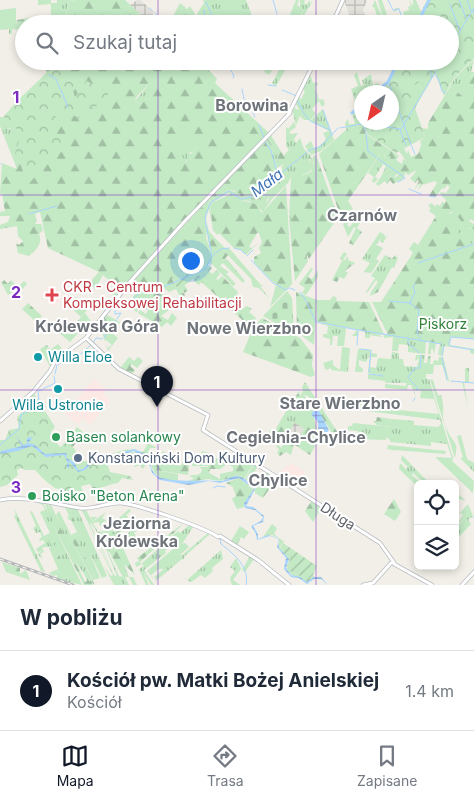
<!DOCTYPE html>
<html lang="pl">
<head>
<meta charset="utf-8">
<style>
  body { margin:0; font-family:Inter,sans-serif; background:#f2f2f3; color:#1f2937 }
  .controls { position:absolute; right:15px; bottom:15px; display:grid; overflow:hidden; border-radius:8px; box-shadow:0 2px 8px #0003 }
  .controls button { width:45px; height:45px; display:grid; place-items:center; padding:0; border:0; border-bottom:1px solid #e0e1e3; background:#fff; color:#1f2937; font:25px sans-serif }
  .compass { position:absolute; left:354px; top:85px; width:45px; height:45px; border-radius:50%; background:#fff; box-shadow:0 2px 8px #0003; rotate:214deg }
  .you { position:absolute; left:190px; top:260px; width:18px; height:18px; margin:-12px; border:4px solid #fff; border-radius:50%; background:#1a73e8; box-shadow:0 0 0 8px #1a73e833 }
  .badge { display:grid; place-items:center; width:32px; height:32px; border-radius:50%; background:#111827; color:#fff; font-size:16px; font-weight:700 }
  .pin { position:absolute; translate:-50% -41px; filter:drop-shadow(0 1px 2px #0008) }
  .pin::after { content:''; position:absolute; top:26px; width:18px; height:15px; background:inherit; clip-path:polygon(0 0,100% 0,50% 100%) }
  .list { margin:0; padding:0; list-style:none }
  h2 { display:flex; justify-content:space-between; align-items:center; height:65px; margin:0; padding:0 20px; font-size:21px }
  h2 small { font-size:16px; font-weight:400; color:#747a83 }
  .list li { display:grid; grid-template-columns:32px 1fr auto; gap:15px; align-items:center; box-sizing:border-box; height:80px; padding:0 20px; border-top:1px solid #e0e1e3 }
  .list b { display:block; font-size:19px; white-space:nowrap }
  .list p { margin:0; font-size:16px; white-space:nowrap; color:#747a83 }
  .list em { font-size:16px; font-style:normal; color:#747a83 }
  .icon { flex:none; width:28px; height:28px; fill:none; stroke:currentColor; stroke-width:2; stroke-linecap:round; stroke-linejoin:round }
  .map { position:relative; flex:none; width:474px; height:585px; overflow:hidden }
  .search { position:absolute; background:#fff; box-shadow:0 2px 8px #0003; left:15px; right:15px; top:15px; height:55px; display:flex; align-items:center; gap:12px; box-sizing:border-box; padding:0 18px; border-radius:28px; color:#747a83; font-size:19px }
  .sheet { height:145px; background:#fff }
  nav { display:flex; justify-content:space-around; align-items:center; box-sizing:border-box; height:70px; border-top:1px solid #e0e1e3; background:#fff; font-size:14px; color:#747a83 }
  nav a { display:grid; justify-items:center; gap:2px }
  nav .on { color:#111827 }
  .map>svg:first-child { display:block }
  .industrial { fill:url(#industrial-grid) }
  .medical { fill:#fce8e4 }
  .grass { fill:url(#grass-tufts) }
  .forest { fill:url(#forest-firs); fill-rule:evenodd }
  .wetland { fill:url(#wetland-marsh) }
  .cemetery { fill:url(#cemetery-stones) }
  .park { fill:url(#park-crowns) }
  .garden { fill:url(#garden-furrows) }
  .pitch { fill:#c3e9c5 }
  .water { fill:url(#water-rules) }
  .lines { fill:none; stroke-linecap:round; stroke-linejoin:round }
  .stream { stroke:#a9d5ff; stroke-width:1 }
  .river { stroke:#a9d5ff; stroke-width:3 }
  .tertiary-casing { stroke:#b9bcc1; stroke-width:4.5 }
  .secondary-casing { stroke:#babdc3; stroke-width:4.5 }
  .tertiary { stroke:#fff; stroke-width:3 }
  .secondary { stroke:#fff; stroke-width:3 }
  .rail-casing { stroke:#b7b8b9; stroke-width:3 }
  .rail { stroke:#fff; stroke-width:1; stroke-dasharray:4; stroke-linecap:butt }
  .grid { fill:none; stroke:#7b2cbf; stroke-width:1; stroke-opacity:0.55 }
  .health-dot { fill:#e0444e; stroke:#fff; stroke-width:2 }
  .culture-dot { fill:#0f9aa8; stroke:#fff; stroke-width:2 }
  .leisure-dot { fill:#2e9e5b; stroke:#fff; stroke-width:2 }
  .service-dot { fill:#5c6f8a; stroke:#fff; stroke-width:2 }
  .labels { text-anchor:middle; stroke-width:4; stroke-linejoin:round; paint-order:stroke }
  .health-label { font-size:14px; fill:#be3a42; stroke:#fff; text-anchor:start }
  .park-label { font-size:14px; fill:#32823a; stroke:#fff }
  .culture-label { font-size:14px; fill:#0d838f; stroke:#fff; text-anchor:start }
  .leisure-label { font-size:14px; fill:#27864d; stroke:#fff; text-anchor:start }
  .service-label { font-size:14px; fill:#4e5e75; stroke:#fff; text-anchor:start }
  .street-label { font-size:14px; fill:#5e6268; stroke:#fff }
  .water-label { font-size:15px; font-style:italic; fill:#4174b6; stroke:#fff }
  .quarter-label { font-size:16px; font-weight:bold; fill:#6f747a; stroke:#fff }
  .grid-label { font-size:16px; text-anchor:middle; font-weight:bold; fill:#7b2cbf; stroke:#fff; stroke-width:4; stroke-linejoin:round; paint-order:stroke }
</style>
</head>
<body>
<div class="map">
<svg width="474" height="585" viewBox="0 0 474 585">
  <defs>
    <pattern id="industrial-grid" width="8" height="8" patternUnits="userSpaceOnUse" patternTransform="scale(1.25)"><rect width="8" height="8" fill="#e2e1db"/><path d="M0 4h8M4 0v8" fill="none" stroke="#babab5"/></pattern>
    <pattern id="grass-tufts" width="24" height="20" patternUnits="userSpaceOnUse" patternTransform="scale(1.25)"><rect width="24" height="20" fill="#c3e9c5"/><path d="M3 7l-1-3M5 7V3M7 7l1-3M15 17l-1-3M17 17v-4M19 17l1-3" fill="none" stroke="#a2c0a4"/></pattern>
    <pattern id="forest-firs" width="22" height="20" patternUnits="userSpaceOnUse" patternTransform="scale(1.25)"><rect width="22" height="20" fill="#c3e9c5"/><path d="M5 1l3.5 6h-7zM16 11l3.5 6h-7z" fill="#a2c0a4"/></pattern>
    <pattern id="wetland-marsh" width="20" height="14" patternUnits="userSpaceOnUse" patternTransform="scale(1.25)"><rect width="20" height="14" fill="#c3e9c5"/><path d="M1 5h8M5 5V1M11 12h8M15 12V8" fill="none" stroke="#a2c0a4"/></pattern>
    <pattern id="cemetery-stones" width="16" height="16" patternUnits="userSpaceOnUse" patternTransform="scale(1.25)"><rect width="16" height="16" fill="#c3e9c5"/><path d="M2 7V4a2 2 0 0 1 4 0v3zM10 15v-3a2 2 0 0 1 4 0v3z" fill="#a2c0a4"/></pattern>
    <pattern id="park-crowns" width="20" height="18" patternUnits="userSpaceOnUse" patternTransform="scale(1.25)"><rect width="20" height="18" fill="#c3e9c5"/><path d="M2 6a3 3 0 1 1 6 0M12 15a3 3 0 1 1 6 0" fill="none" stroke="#a2c0a4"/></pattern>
    <pattern id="garden-furrows" width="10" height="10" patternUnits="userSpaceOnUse" patternTransform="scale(1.25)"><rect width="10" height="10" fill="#c3e9c5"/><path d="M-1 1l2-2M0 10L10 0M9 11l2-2" fill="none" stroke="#a2c0a4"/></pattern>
    <pattern id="water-rules" width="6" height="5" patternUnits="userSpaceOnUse" patternTransform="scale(1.25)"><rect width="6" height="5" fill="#a9d5ff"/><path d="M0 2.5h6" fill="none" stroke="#8db0d2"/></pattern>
  </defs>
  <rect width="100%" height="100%" fill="#f1efe7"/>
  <!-- industrial -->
  <path class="industrial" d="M137 0H140L154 12 149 22 130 5Z
    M344 0H367L363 10 366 19 352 23Z
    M294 421 305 428 295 445 287 440 283 433 285 430 288 432Z"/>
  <!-- medical -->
  <path class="medical" d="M51 284 64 296 54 307 41 294Z
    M94 379 106 390 103 394 110 401 90 425 83 418 78 424 65 414Z
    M291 463 305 472 295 487 278 477 286 465 289 466Z"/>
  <!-- grass -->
  <path class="grass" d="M38 0H51V3H57V0H74L69 1 65 18 51 17V4L38 5Z
    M203 0H246L255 24H243L239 21 238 24H232L233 21 231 20 228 24 222 22 221 24H202L197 14 204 3Z
    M296 0H299L297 5 300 7V0H305L304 3 307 5 309 0 310 3 313 0 299 24 304 9 297 24H286Z
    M375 0 383 20 378 0H382L390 24H380L374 7H372Z
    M409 0 413 6V0H416L421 12 427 0H442L417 24H404L399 9 394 12V9L399 8 404 22H406L403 12 409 10 408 7 411 6Z
    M16 8V24L24 25V30L12 29V34H9V29L0 30V10Z
    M474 59 471 72H474V75L470 77 466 84 469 101 450 87 454 79Z
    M257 61 269 63 286 61 285 64 287 67 276 86 272 83 279 70 274 67 269 75 264 72 267 67Z
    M357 72 361 86 364 85 362 80 371 74 373 85 378 83 379 85 375 92 374 89 362 92 361 103 357 106 351 89 358 86 354 75Z
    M310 74 313 83 317 82 318 85 315 87 319 100 323 99 325 104 322 107 319 101 312 109 316 114 310 120H304L300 116 296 125 292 110 293 107 298 110 299 109 295 103 299 96 301 100 305 91 302 89Z
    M150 83 156 86 150 97 140 104 134 102Z
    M323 109 334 140 321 151 311 155 305 146 311 141 314 148 319 147 326 139 323 133 329 131 310 121Z
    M0 117H5L6 128 16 130 20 138 14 154 0 126Z
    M294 122 296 127 289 132 291 134 298 133 294 139 296 143 300 138 304 149 311 156 309 162 313 165C312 172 307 173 301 175L297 172 292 174 308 261 289 218 291 177 288 183 271 200 263 212 256 205 265 204C272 198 269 191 265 184L275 174 268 146 264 140 266 138 278 157V159L274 160 278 173 282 171V166L285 163 284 155 289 150 286 146V127L288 129Z
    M185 137 197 148 194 153 190 152 185 163 178 148Z
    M382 151 385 153 384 159 389 155 392 157 387 164 399 173 391 178 386 169 381 177 386 166 383 164 375 177 378 179 374 183 372 181 374 177 368 173Z
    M209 197 213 230 209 209 206 218 213 257 212 259 236 284 233 286 211 263 206 265 212 257C207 238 204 223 209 204L207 200 172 238Z
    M453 211 469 229H474V243L470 244 465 233 459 234 449 215Z
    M380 232 385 235V238L389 233 383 243 380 241 382 237 376 245 383 248 376 259 379 261 371 273 364 272 361 276 370 263 362 259Z
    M229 248 261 285 265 286H260L270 299 259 288 253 287 251 279 222 249Z
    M385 255 389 257 384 264 393 265 373 293 371 292 378 282 376 280 367 293 366 292 375 278 371 276Z
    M317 323 358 330 357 336H352L357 330 346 328 344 346H337L338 336H333L332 345H330V339L323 337V334H327L328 326Z
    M359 330 474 349V354L470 353V349L444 346 443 356 438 355 440 344 436 343 434 355 433 349H431V354H428L429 342 426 341 425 354 408 352V345L399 344 398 351H392L393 337 384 338V335L375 334V336L370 335V338H365V332Z
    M342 347 350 348 348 372 331 370V368L326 370 323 363 333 360V365L340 370Z
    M358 349 371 350V353L377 354V357H371L370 367 376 368 378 358 391 359 392 352 399 353V359H403L404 366 417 367 419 358 415 361 416 355H425L424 363H427L428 356H431L430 364H433L434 360 438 361 439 357H443L449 381 465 382V368H469V382L474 383H464L468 407 462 382 448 381 442 365H434L433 374H426V379H429L453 458 452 461 474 481 473 493 435 457 452 458 447 444 431 442V446L391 442 388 438H385L387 440 358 439V431L348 430V426H352L353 423 401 428 390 422 391 419 414 421V425L438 427 441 424 440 420 343 408 341 400 347 401V403L378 405V408L439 414 434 399 420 398 421 391 414 390 416 397 411 385H408L407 390 385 388V384L406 386V383H385V381L368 379V374L385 376 368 373 370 354 366 362 359 360V366L363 369V372H355Z
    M430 379 433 380 438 396 441 395C444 404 443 409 443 416 443 426 451 437 455 443 458 449 455 453 455 458Z
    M304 395 306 398 303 402 306 405 307 411 316 409C310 416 319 429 318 440L315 439V433L300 421 297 424 287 421 284 426 280 423 293 402 296 406H302L300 401Z
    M461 435 467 459 474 463V472L460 458H463L457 436Z
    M388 445 446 451 445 454 395 450 391 453 394 450 387 449Z
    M131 452H138L148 461 143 469 140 465 135 467Z
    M402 455 430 484H425L413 473 412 475 421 483 418 484V487L399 469 400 463 406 469 408 467 401 460Z
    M150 460 158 468 156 470 178 474V482C161 479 153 477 150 460Z
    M456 492 466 501 456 498 458 511 460 513 468 504 473 516 468 520 471 524 455 541 457 527 465 518 457 525 463 515 460 513 455 518 457 511 455 509Z
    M38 503H43L48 512 45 503H47L52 513 48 503H50L63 530 66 529 95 585C83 578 58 534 54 514V526L82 585 58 579 56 574 55 576 51 575 59 571 63 578 70 577 49 536 47 537 52 547H42L44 552 40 554 43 559 37 554 42 551 38 552 36 549 45 543 43 540 40 541 39 539 42 537 40 532 36 533 33 528 36 526 30 512 32 511 44 536 50 533 40 512 45 510 43 505Z
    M68 507 77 508 107 576 102 578 89 552 100 578 96 579 75 536 81 533Z
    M14 508 45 572 41 571 14 516 16 515Z
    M79 509 114 575 117 576 104 544 119 541 145 519 142 521 144 524 134 533 137 538 133 543 130 537 122 543 124 546 108 552 119 576 123 577 127 585H114L104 566 111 576 113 575Z
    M129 509 131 511 126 515 128 517 113 530 114 532 119 527 121 529 115 534 114 532 99 533 104 538 114 539 103 541 91 523 106 512 102 518 107 521 103 522 104 526H100L99 522 93 523 98 532 113 530 110 526Z
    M189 525 193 527 182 544 185 543 189 547 180 555 181 556 208 533 210 534 185 556 183 560 182 559 157 580 154 577 164 569H159L151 575 159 585 147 571 172 550 177 541 165 551 166 553 144 570 154 585H151L143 571 149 585H146L139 569 144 566 142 564 136 567 135 563 139 561 141 564 178 531 180 533Z
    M221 550 223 559 212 568 213 571 205 578 201 575 191 582 187 580Z
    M250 556 254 559 245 572 241 569 233 580 240 585H232L230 578 235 571 230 567 236 558 242 570Z"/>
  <!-- forest -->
  <path class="forest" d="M76 0H125L151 24H91L86 20 84 24H51V20H65L69 1Z
    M180 3 187 9 190 6 201 24H175L171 20Z
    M47 15V20H39V24L16 25 17 20Z
    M56 61H211L206 67 217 79 215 83 269 133 155 253 116 299 112 295 119 288 114 283 117 282 116 280 112 283 103 275 95 289 89 283 99 272 48 248 40 212 35 214 37 221 35 224H41L43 230 39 234C43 244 36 250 29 256L18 253 16 243 19 245 23 241 18 236 17 226 0 229V225L8 222 10 216H0V212L5 211 2 194H0L2 163 17 169 0 126 14 153 19 138 16 130 5 127V117L46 73 47 68 56 65ZM150 83 156 86 150 97 140 104 134 102 137 96ZM185 138 197 148 194 153 188 154 186 163 178 148Z
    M474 75V221L470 219 469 221 474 224V229L467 228 453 211 449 213 459 234 465 233 470 244 474 243V339L450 337V345L388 335 372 302H381L411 256 413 252 409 249 414 242 418 245 436 216 429 211 431 208 428 206 431 203 436 207V204L440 206 442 202 445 203 446 200 440 194 441 192 446 193 450 187 447 185 444 189 442 188 436 197 429 196 437 183 435 181 422 185 418 190 421 182 414 190 419 181 417 180 416 183 410 179 417 170 408 175 405 172 404 178 393 184 390 180 387 184 385 181 378 186 376 184 386 169 390 173 389 175 391 178 393 176 396 177 399 174 387 165 391 157 389 156 384 159 385 154 382 151 348 201 353 209 340 215 319 154 347 129 363 124 366 134 399 156 396 160 402 164 403 159 406 161 399 151 404 148 407 154 408 150 411 157 418 154 421 145 420 141 425 137 422 128 428 129V123L450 87 469 101 464 86 470 77Z
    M270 134 285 158V163L277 168 274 159H278V157L266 138Z
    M264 140 271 151 275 174C267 182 251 198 240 198L235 191 227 190 210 202 209 197Z
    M316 155 338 217 309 259 291 218 292 174 297 172 303 175 311 172 314 162 313 160V165L309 162 311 160 310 157 313 159V156Z
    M286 186 292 284 270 307 276 285 254 263V257L261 253 259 248 262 242 259 233H257L249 247 252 248 259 242 246 255 241 250 234 248 219 233 217 235 213 230 210 204 230 194 243 201 255 203 262 213Z
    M208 200C210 205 207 209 206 215 202 229 217 239 225 248L222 249 228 255 225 259 228 260 245 281 243 283 223 263 220 266 229 272 226 274 211 259 213 257 207 231 206 237 212 257 207 265 212 268 209 271 212 274 217 270 220 274 216 279 218 280 222 276 238 292 236 295 242 297 233 303 240 310 247 306 252 309 249 312 256 318 252 329 224 303 227 297 220 299 198 279 200 276 197 271 185 273 172 279 177 288 184 285 188 290 185 293 180 288 185 295 181 299 176 289 169 292 164 288 162 292 160 291 164 295 161 304 169 310 161 316 168 320 172 313 177 318 171 326 167 322 162 327 138 313 140 310 146 314 148 310 141 306 137 312 128 307 131 303C126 306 120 303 116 301L119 299 118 302 121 303 123 299 129 303 136 293 127 287Z
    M349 217 351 219 347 225 350 227 357 217 358 221H361L357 228 362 232 353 245 349 243 356 228 354 227 348 237 343 224Z
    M289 218 308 261 295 281Z
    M344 252 347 254 343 260 344 261 348 256V260L355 263 345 271 348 273 344 279 340 277 337 282 332 280 342 261 340 258Z
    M395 255 398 258 394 268 392 267 378 292 370 296 371 292 373 293 392 265 384 264 389 257 392 259Z
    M311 268 313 269 308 277 312 279 318 270V277L306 295 302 293 305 288 299 284Z
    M4 280 8 284 11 280 18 287 24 281 27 284 18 294 14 291 8 295 1 282Z
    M296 292 317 300 314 345 297 332Z
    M333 296 337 298 336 301 369 302 384 334H377L384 337 375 336V333L317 322V300H330Z
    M76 297 81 302 85 299 92 305 90 307 86 303H82V307L86 304V308H89L81 317 68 305Z
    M28 303 42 316 36 322 22 309Z
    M85 313 94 326 90 330 86 327 84 328 88 333 87 335 73 326Z
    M105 314 120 322 112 333 118 338 108 351 106 344 108 348 112 345 106 340 105 341 100 327 106 330 110 324 105 321 100 326 99 322Z
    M262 318 300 338 313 355 312 365 315 375 311 377 243 352 253 328Z
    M67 322 79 332 70 342 58 332Z
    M58 344 65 352 53 361 51 368 40 349 47 345 50 350Z
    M129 357 134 361 138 357 143 361 137 368 132 364 130 366 135 370 132 374 120 368Z
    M305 382 338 433 332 432 325 442 323 441 324 444 319 442 323 441 331 431 316 408H311L313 404 308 396 304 395 300 401 301 406H295L293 403 286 419 280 422 284 426 287 421 292 422 293 426 289 432 285 430 283 433 288 437 287 440 294 444 291 455 286 452 280 456 277 453 279 450 275 444 277 443 281 448 285 441 269 432 271 429 275 431C281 418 292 403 299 391L300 396 303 391 302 387Z
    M377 417 391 419 390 422 402 424 401 428 377 425 373 421H376Z
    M302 420 315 434 314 439 310 431 307 435V443H311L312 440 318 441 310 455 295 445 304 429 297 424Z
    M77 427 84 433 72 448 65 442Z
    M148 443 157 448H150L148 452 154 459 162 460V451L180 461 175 464 181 466 183 462 189 465 188 475 156 470 157 468 141 452 134 449 89 462 132 449 143 452Z
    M202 451 209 453 208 466H192L194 455 201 456Z
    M209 458H230L242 462 245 458 254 463 244 479 236 476 220 481 208 479 189 482V478L190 481 194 478 189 476C195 473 199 478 202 470L200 467H208ZM227 464 233 467V471L220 474V479L209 473 210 469H220Z
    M254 464 258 466 253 474 247 477 254 484 260 481 263 474 267 472 277 478 263 498 255 493V487L245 479Z
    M239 478 254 490 245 502 244 507 237 509 232 499 236 496 233 487 226 483Z
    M394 499 401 512 395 521 384 514Z
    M312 500 322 507 313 522 305 511Z
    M65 507H68L81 533 75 536 96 579 93 580 66 529 63 530 56 515 59 511 71 535 77 532 71 520H69L67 517 69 516Z
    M81 509 86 510 92 521 91 517H97L90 524 115 575Z
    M54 514 85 582 87 581 83 570 89 581H91L93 585H84L54 526 51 516Z
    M130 521 131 523 116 536 119 541 104 544 105 549 100 539 103 541 114 539 104 538 99 533 114 532 115 534Z
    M184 523 163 544 161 543 140 562 137 558Z
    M272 524 277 528 274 534 283 541 285 540 280 547 290 559 287 569 308 580 313 575 314 577 307 582 293 576 286 569 289 560 279 548V538L272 535 263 537Z
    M240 526 249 532 244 539 241 537 237 545 231 541Z
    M49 535 70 577 63 578 59 571 51 575 49 573 58 569 49 548 51 547 47 537Z
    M123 548 135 575 124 564 129 577H133L137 585H133L129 577H125L129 585H127L109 551Z
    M2 562 20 568V574L26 570 30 580 6 572Z"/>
  <!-- wetland -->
  <path class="wetland" d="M265 184 270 194 265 204 256 205 250 201 239 200 228 193 210 204V202L227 190 239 193 242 199Z"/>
  <!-- cemetery -->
  <path class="cemetery" d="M287 291 292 298 294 334 263 316Z"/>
  <!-- park -->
  <path class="park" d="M428 0H474V58L454 78 444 96 435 73 415 108 425 137 396 153 367 134 364 124H356L357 130 347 132 345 123 348 119 349 124H355L352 113 361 105 362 122H392V92H376L389 82 392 69 398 61H450V24H417Z
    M55 62 64 67 63 69 77 85 73 90 75 97 87 81 109 93 101 107 97 106 77 114 81 120 69 112 67 117 73 122V127L64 123 62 113 57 112 54 115 62 122 49 124 48 127 67 145 29 183C22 173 22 164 15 154L20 137 16 128 6 126 4 116 17 101 54 66Z
    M33 392 55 427 51 432 59 446 61 447 65 442 75 449 76 454 72 457 75 461H86L128 449 131 453 106 461 110 472 130 476 133 480 122 478 118 483C110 484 100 489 93 489L90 484 81 486 84 494C54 488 57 493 35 470H25L21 468 17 470 18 475 7 485 0 487V440H5L9 430 19 428 17 417 32 403 29 396Z"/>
  <!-- garden -->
  <path class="garden" d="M191 271 198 272 202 282 198 285 193 279 181 288H177L172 278Z
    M283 543 317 566 313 575 308 580 287 569 290 559 280 549Z"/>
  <!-- pitch -->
  <path class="pitch" d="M421 81 424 88 417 97 415 94 417 100 414 107 410 92 415 90 413 86Z"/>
  <!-- water -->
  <path class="water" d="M317 407 329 430 321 439 319 438 321 433 318 431V422L311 414Z
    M15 434 23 445 27 444V438L33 437 28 443 35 445 45 454 67 453 66 458 74 462 78 470 83 469 90 462 134 449C156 456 146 474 162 478 181 483 199 479 219 481 226 482 233 473 241 477 245 478 252 486 255 489L246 506 253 507 264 516 263 522 253 526 258 534V539L268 535 278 538 279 548 289 559 286 568 291 575 300 577 307 582 314 577H321L328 585 321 579H314L307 584 299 578 291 577 284 569 286 558 277 547 279 539 270 536 257 540 256 534 251 526 261 521 263 517 255 510 245 508 244 503 254 489 239 478 220 483 209 481 189 485 160 480 152 473 148 460 134 451 91 464 85 470 78 472 69 461V468L66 467 68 463 64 455 46 457 32 446 17 451 0 454 1 451 22 446Z"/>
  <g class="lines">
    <!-- stream -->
    <path class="stream" d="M273 0 277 14
      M388 0 393 10
      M459 0 466 18
      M467 0 471 11
      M206 2 211 13
      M450 4 459 29
      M149 8 152 10
      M204 10 206 24
      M394 10 399 9 404 24
      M473 10 474 13
      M155 13 161 19
      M211 14 214 24
      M281 18 285 24
      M450 47 474 8
      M226 61 234 76 233 78
      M428 66 432 77
      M49 75 56 79 60 89
      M436 75 440 83
      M388 81 411 144
      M440 84 442 91 446 93
      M268 85 276 86
      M242 89 244 99
      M61 90 68 108
      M282 90 297 96
      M245 100 251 110
      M297 100 303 111
      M323 110 332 135
      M303 112 309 120
      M253 113 255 117
      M310 121 330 130
      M363 124 366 132
      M259 125 264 138
      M340 128 361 124 401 129 442 61
      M400 130 406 145
      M366 134 368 151 376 157
      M265 141 271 151 277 171 266 185
      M411 145 415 154
      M308 151 321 146 338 128
      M377 158 404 177
      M0 163 1 164
      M398 182 405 178
      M409 189 421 194
      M429 196 435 197
      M39 211 57 206
      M29 214 38 211
      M234 248 241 250 245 254
      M213 255 221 249 229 248
      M247 256 253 250
      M251 260 274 284
      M418 263 474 244
      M275 284 286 290 289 288
      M290 288 295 290
      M300 292 307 302
      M389 301 410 303 419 310 418 321
      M307 303 316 322
      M410 303 415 292 413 287 415 284
      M117 319 121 313 115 314V306L124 303 129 305C140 290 142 290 161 291L163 287 205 269 212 257 205 218 210 203 229 191 241 199 252 197 307 152
      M317 322 358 330
      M418 322 417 333 421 339
      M359 330 442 344
      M104 338 108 329 116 320
      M408 339V343L419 353
      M93 343 96 338 102 339
      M357 345 358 331
      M449 345 451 337 474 339
      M450 346 474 350
      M360 349 369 350
      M442 355 444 346
      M442 357 447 380
      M75 359 91 345
      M58 365 65 360 74 362V360
      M369 372 371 350
      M55 374 57 365
      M369 374 383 376
      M408 377 415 368H420L421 355
      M408 378 416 386
      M451 381 474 383
      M417 387V390
      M43 389 55 383 54 376
      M413 401 415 398
      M36 406 39 401 38 391 42 390
      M0 445 19 429 21 415 30 409 35 411V408
      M213 488 217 486 225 487
      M473 517 474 518
      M220 539 221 544C234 554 250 567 246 585"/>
    <!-- river -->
    <path class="river" d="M417 24 429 0
      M394 70 398 61
      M376 92 388 82 394 70
      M352 113 362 105"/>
    <defs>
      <path id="tertiary" d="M332 24 343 0
        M290 111 315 61
        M86 338 119 369 208 415 203 430 380 543 395 564
        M86 338 129 283 184 222 290 113V111L288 115
        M0 421 33 392 50 371 55 361 86 338
        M394 564 432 585
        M363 585 373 583 391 563
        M462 585 474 572"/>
      <path id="secondary" d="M0 500C26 495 53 504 80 508 94 510 107 502 121 503 137 504 206 528 218 537L220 536
        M220 536 258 560 289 585"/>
    </defs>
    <!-- tertiary casing -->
    <use href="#tertiary" class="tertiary-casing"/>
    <!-- secondary casing -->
    <use href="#secondary" class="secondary-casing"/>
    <!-- tertiary -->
    <use href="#tertiary" class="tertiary"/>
    <!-- secondary -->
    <use href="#secondary" class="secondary"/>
    <defs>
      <path id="rail" d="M0 559 73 585"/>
    </defs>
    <!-- rail casing -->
    <use href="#rail" class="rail-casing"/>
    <!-- rail -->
    <use href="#rail" class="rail"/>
  </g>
  <!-- grid -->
  <path class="grid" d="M158 0V24M316 0V24M158 61V585M316 61V585M0 195H474M0 390H474"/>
  <!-- markers -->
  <path class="health-dot" d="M49.5 287.5h5v5h5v5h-5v5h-5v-5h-5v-5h5z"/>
  <g class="culture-dot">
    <circle cx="38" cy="357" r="5"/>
    <circle cx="58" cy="389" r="5"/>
  </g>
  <g class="leisure-dot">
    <circle cx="56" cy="437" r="5"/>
    <circle cx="32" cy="496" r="5"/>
  </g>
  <circle class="service-dot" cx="78" cy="458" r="5"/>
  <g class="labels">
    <!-- health labels -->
    <g class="health-label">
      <text x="63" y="292">CKR - Centrum<tspan x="63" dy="16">Kompleksowej Rehabilitacji</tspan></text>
    </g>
    <!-- park labels -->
    <g class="park-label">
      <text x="443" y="329">Piskorz</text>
    </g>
    <!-- culture labels -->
    <g class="culture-label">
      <text x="48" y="362">Willa Eloe</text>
      <text x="58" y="410" text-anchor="middle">Willa Ustronie</text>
    </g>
    <!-- leisure labels -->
    <g class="leisure-label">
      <text x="66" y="442">Basen solankowy</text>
      <text x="42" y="501">Boisko "Beton Arena"</text>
    </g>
    <!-- service labels -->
    <g class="service-label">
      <text x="88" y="463">Konstanciński Dom Kultury</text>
    </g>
    <!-- street labels -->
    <g class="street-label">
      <text transform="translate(338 516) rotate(33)" y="5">Długa</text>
    </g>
    <!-- water labels -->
    <g class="water-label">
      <text transform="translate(267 183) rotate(-37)" y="5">Mała</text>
    </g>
    <!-- quarter labels -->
    <g class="quarter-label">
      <text x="252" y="111">Borowina</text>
      <text x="362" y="221">Czarnów</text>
      <text x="97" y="332">Królewska Góra</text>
      <text x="249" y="334">Nowe Wierzbno</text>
      <text x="340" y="409">Stare Wierzbno</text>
      <text x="296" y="443">Cegielnia-Chylice</text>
      <text x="278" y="486">Chylice</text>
      <text x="137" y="529">Jeziorna<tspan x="137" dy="18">Królewska</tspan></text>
    </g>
  </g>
  <g class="grid-label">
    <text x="16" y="103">1</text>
    <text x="16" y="298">2</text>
    <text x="16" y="493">3</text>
  </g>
</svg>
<div class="controls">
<button><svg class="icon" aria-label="locate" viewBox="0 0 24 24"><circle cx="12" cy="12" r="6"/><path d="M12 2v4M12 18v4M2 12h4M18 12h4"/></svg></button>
<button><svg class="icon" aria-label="layers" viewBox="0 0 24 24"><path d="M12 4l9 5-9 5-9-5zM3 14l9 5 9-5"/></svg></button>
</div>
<svg class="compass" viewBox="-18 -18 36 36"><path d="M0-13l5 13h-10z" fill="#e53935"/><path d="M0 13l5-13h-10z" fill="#747a83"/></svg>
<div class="you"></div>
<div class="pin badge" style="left:157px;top:407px">1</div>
<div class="search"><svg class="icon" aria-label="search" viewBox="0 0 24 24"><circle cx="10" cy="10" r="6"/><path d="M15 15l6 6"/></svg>Szukaj tutaj</div>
</div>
<section class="sheet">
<h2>W pobliżu<small></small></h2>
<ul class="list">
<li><span class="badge">1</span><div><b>Kościół pw. Matki Bożej Anielskiej</b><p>Kościół</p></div><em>1.4 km</em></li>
</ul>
</section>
<nav>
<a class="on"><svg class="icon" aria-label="map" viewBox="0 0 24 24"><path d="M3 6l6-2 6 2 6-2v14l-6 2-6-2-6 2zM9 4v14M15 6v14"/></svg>Mapa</a>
<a><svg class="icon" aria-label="directions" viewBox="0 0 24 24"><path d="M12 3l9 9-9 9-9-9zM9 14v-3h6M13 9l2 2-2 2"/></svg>Trasa</a>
<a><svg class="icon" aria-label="saved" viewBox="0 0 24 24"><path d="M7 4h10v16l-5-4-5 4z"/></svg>Zapisane</a>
</nav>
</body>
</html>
